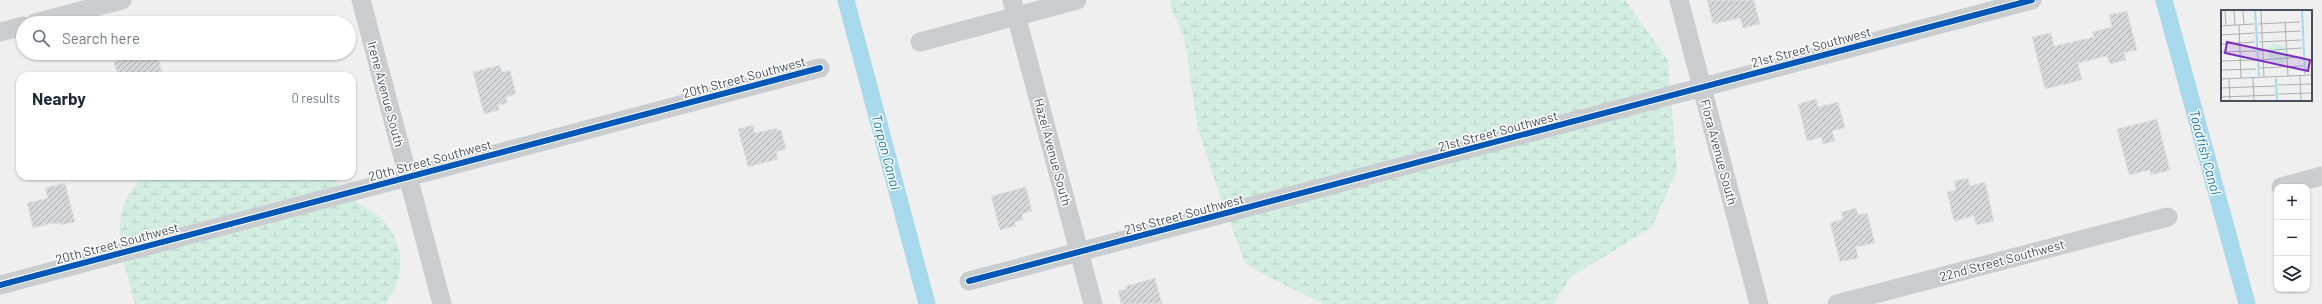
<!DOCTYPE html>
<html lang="en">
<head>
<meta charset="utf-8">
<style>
  body { margin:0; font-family:Barlow,sans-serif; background:#f2f2f3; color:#1f2937 }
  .controls { position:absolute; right:12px; bottom:12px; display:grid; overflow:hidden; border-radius:8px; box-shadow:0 1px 3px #0004 }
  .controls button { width:36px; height:36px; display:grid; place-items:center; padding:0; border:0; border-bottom:1px solid #e0e1e3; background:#fff; color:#1f2937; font:20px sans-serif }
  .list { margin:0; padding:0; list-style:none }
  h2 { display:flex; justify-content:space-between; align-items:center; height:52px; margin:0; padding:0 16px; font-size:17px }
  h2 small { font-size:13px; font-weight:400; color:#747a83 }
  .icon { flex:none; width:22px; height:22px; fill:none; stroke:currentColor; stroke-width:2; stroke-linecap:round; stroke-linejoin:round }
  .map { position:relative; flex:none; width:2322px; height:304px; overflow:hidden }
  .search { position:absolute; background:#fff; box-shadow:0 1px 3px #0004; left:16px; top:16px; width:340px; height:44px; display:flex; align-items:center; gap:10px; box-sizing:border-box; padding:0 14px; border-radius:22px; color:#747a83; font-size:15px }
  .panel { position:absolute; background:#fff; box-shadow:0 1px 3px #0004; left:16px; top:72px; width:340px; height:108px; border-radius:12px }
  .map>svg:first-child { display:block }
  .wetland { fill:url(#wetland-marsh) }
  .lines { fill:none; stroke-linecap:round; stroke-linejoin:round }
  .canal { stroke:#a8d8ec; stroke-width:17 }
  .building { fill:url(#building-hatch); stroke:#e0e1e2 }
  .minor { stroke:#cacdd0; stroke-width:19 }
  .cycleway-casing { stroke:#fff; stroke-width:8 }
  .cycleway { stroke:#0057b8; stroke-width:6 }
  .labels { text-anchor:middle; stroke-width:3; stroke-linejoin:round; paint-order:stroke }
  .street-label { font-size:13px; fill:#464f5b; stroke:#fff }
  .water-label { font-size:14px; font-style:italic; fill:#0f7aa5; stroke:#fff }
  .inset-river { fill:none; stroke:#a8d8ec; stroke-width:2 }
  .inset-road { fill:none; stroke:#abafb4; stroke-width:1 }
  .view { fill:#7b2cbf; fill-opacity:0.15; stroke:#7b2cbf; stroke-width:2 }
  .inset-edge { fill:none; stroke:#464f5b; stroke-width:2 }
</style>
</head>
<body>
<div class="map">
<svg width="2322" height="304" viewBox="0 0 2322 304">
  <defs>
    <pattern id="wetland-marsh" width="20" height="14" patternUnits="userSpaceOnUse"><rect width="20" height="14" fill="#d3eee0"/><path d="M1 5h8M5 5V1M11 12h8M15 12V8" fill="none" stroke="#b6cec2"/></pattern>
    <pattern id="building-hatch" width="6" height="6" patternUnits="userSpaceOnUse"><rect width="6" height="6" fill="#d6d7d9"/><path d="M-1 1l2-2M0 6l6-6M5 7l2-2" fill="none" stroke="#afb1b3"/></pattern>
  </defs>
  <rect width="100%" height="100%" fill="#efefef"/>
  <!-- wetland -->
  <path class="wetland" d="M1170 0H1625L1668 60 1677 170 1652 227 1571 277 1553 304H1323L1263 274 1245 263 1218 190 1198 129 1184 36 1172 11Z
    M145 176H332C339 183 345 193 352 199 362 207 375 211 383 220 406 245 406 278 385 304H135C126 270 109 225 130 192 134 186 140 181 145 176Z"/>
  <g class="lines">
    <!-- canal -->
    <path class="canal" d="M846 0 927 304
      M2164 0 2247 304"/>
  </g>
  <!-- building -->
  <path class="building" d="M1707 0H1754L1760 24 1743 28 1740 18 1713 24Z
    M2127 11 2137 50 2124 53 2126 60 2110 64 2107 56 2078 63 2082 80 2045 89 2032 37 2051 33 2054 46 2094 37 2092 32 2112 27 2109 15Z
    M127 53H157L163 76H118L114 62 128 58Z
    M500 65 502 72 510 70 516 94 506 97 507 103 498 105 499 110 484 114 473 72Z
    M1816 99 1818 107 1838 102 1845 128 1832 131 1835 141 1823 144 1821 137 1807 141 1798 104Z
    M2157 119 2170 170 2151 175 2150 170 2129 175 2117 129Z
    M753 125 755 133 777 128V131L781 130 786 149 776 152 778 159 748 167 738 129Z
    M1968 178 1970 186 1985 182 1994 221 1976 225 1974 216 1954 221 1947 192 1956 190 1954 181Z
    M65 183 75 222 60 225V223L54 224 53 223 33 228 27 203 48 198 45 188Z
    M1026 187 1032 211 1022 214 1023 220 1014 222 1016 226 1000 230 991 196Z
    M1856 208 1858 215 1867 213 1875 243 1856 247 1858 258 1840 262 1830 223 1843 219 1841 212Z
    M1155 278 1162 304H1121L1118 291 1127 289 1126 286Z"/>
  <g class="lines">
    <!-- minor -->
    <path class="minor" d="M361 0 442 304
      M1012 0 1093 304
      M1679 0 1759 304
      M35 23 122 0
      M0 32 23 26
      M920 42 1077 0
      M2281 187 2322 176
      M969 281 2032 0
      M0 285 820 68
      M1837 304 2168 217"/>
    <defs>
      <path id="cycleway" d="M969 281 2032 0
        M0 285 820 68"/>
    </defs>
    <!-- cycleway casing -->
    <use href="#cycleway" class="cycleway-casing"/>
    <!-- cycleway -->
    <use href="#cycleway" class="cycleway"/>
  </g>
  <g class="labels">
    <!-- street labels -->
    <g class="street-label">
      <text transform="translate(1811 47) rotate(-15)" y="5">21st Street Southwest</text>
      <text transform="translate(744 77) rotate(-15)" y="5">20th Street Southwest</text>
      <text transform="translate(386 94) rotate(75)" y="5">Irene Avenue South</text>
      <text transform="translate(1498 131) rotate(-15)" y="5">21st Street Southwest</text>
      <text transform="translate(1053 152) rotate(75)" y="5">Hazel Avenue South</text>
      <text transform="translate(1719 152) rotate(75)" y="5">Flora Avenue South</text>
      <text transform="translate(430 160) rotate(-15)" y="5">20th Street Southwest</text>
      <text transform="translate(1184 214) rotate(-15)" y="5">21st Street Southwest</text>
      <text transform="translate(117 243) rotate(-15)" y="5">20th Street Southwest</text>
      <text transform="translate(2002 260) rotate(-15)" y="5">22nd Street Southwest</text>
    </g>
    <!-- water labels -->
    <g class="water-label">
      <text transform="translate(886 152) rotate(75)" y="5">Tarpon Canal</text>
      <text transform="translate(2205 152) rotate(75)" y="5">Toadfish Canal</text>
    </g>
  </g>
  <!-- overview -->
  <g transform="translate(2221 10)">
    <rect width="91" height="91" fill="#efefef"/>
    <path d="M53 33 64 37 65 51 58 56 48 51 47 37Z" fill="#d3eee0"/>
    <path class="inset-river" d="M34 0 38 66M81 0 84 64M55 68 56 91"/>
    <path class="inset-road" d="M4 1 5 15M13 1 14 15M22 1 23 15M40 1 43 67M64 12 67 66M37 14 79 12M18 15 20 68M0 16 33 14M37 23 80 21M0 25 34 23M38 32 80 30M0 34 34 32M38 41 81 38M0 42 35 41M38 50 81 47M0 51 35 50M39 58 82 56M0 60 35 59M79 65 80 91M32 68 33 91M0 69 91 65M8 69 9 91M57 75 91 74M0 78 54 76M58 84 91 83M0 87 54 85"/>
    <path class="view" d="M6 32 89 50 87 61 4 43Z"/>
    <rect width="91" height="91" class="inset-edge"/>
  </g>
</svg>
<div class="controls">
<button>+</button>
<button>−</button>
<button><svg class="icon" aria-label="layers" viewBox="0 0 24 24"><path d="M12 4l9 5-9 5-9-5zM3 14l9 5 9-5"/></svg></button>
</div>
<div class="search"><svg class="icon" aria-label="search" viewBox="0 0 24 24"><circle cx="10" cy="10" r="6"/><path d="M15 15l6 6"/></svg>Search here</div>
<section class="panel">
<h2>Nearby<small>0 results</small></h2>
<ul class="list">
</ul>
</section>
</div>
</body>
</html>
